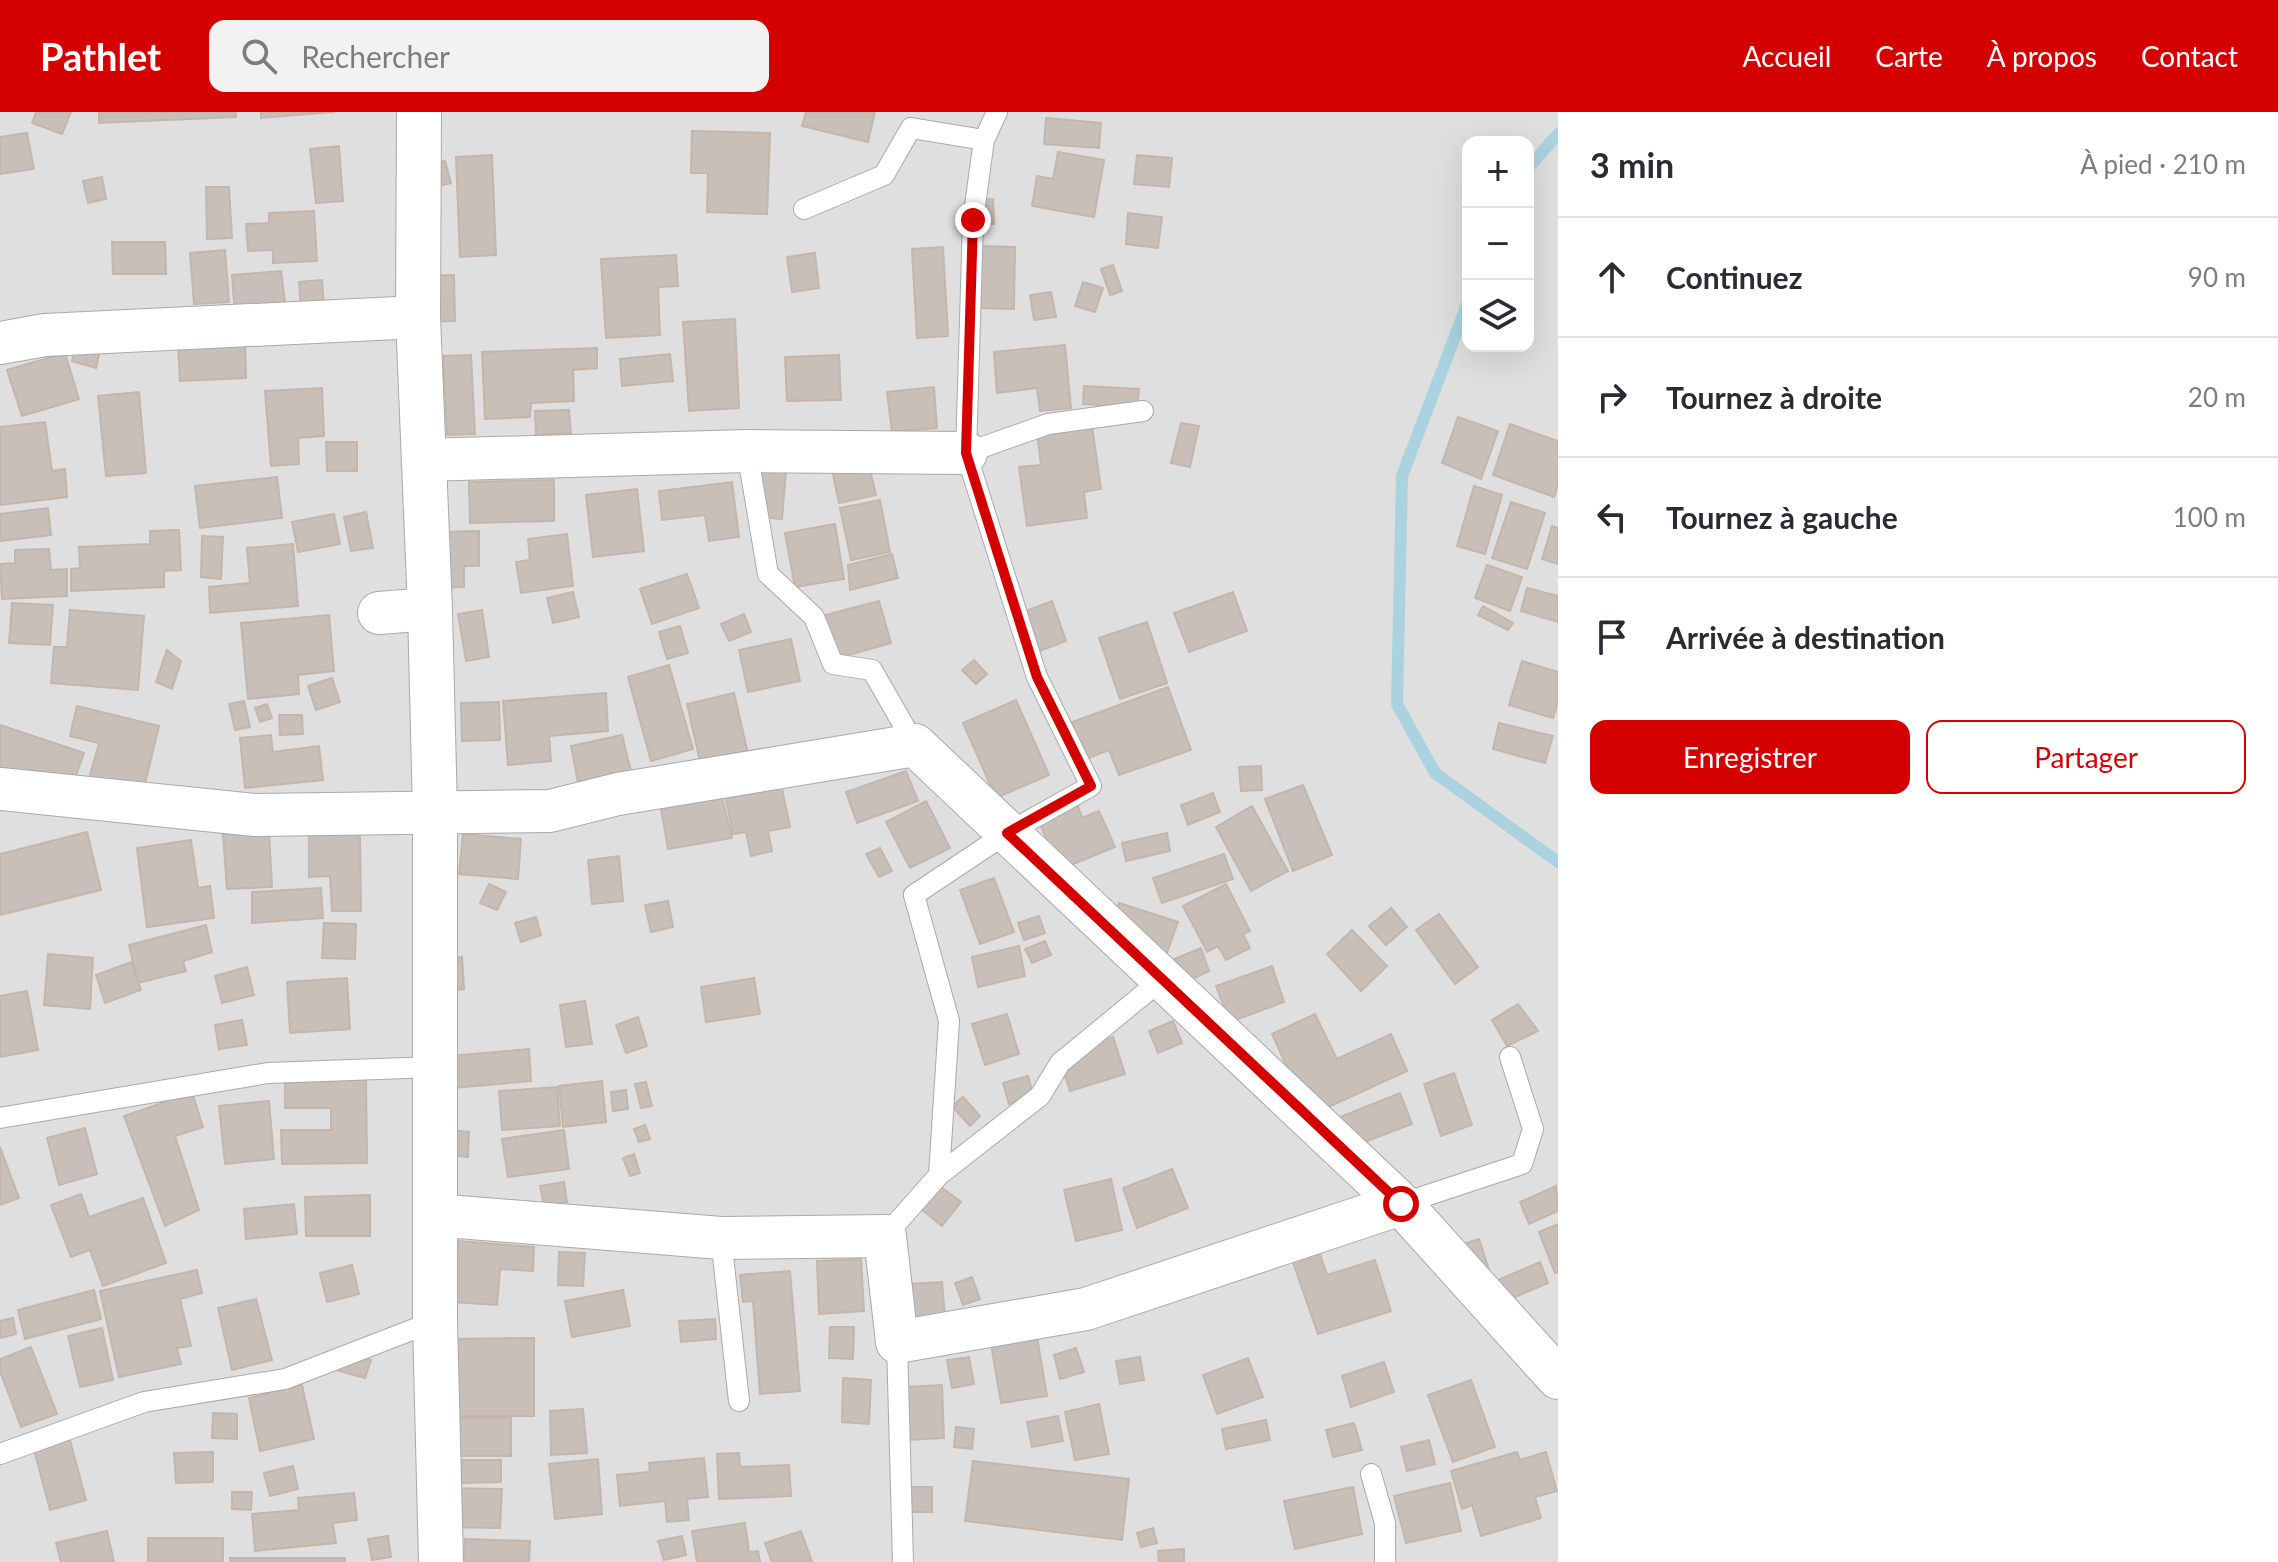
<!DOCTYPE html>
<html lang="fr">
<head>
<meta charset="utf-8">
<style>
  body { margin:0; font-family:Lato,sans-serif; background:#f2f2f3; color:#2b2b33 }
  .controls { position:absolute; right:24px; top:24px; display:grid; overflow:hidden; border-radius:16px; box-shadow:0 8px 32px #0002 }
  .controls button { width:72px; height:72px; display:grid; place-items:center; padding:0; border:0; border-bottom:2px solid #e1e1e2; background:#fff; color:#2b2b33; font:40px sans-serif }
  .stop { position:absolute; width:24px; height:24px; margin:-18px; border:6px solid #d40000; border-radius:50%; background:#fff }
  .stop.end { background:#d40000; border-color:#fff; box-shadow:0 2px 8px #0008 }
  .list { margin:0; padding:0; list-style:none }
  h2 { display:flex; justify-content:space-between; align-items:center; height:104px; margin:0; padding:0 32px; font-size:34px }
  h2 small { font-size:26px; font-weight:400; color:#7c7c81 }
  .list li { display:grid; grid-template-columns:52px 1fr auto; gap:24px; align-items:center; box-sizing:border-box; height:120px; padding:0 32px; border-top:2px solid #e1e1e2 }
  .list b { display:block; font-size:30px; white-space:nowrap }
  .list em { font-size:26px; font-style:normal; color:#7c7c81 }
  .actions { display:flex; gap:16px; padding:24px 32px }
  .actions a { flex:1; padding:18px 0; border:2px solid #d40000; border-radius:16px; text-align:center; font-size:28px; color:#d40000 }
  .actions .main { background:#d40000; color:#fff }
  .icon { flex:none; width:44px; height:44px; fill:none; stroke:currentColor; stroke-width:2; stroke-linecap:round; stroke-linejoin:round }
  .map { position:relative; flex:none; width:1558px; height:1450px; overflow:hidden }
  header { display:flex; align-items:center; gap:48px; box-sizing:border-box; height:112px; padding:0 40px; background:#d40000; color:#fff }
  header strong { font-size:38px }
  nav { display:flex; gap:44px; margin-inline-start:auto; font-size:28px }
  .search { width:560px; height:72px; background:#f2f2f3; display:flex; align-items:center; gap:20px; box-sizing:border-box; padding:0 28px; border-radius:16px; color:#7c7c81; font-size:30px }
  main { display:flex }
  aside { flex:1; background:#fff }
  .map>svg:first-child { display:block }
  .residential { fill:#e0dfdf; fill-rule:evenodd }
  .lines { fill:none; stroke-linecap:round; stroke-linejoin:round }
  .stream { stroke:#aad3df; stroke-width:12 }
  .building { fill:#c7bfb8; stroke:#c4b6ab; stroke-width:2 }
  .service-casing { stroke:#a9a9a9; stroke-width:22 }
  .minor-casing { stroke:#a9a9a9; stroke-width:44 }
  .tertiary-casing { stroke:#a9a9a9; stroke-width:46 }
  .service { stroke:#fff; stroke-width:20 }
  .minor { stroke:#fff; stroke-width:42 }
  .tertiary { stroke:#fff; stroke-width:44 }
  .route { stroke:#d40000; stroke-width:10 }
</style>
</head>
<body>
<header>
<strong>Pathlet</strong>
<div class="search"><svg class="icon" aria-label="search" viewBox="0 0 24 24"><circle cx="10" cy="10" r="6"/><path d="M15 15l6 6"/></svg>Rechercher</div>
<nav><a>Accueil</a><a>Carte</a><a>À propos</a><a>Contact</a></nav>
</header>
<main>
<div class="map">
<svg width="1558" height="1450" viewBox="0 0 1558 1450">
  <rect width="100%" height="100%" fill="#f2efe9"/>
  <!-- residential -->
  <path class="residential" d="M0 0H1558V1450H0ZM1468 30H1528V234H1468Z"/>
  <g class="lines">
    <!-- stream -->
    <path class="stream" d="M1528 56 1558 22
      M1468 190 1402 364 1397 592 1435 661 1558 750"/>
  </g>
  <!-- building -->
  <path class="building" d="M36 0H71L62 22 32 11Z
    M99 0H236V5L99 11Z
    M261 0H334L261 6Z
    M806 0H875L868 30 802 14Z
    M1046 6 1101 11 1099 36 1044 32Z
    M692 19 770 21 767 102 707 100 708 61H691Z
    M27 21 34 57 0 62V25Z
    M339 34 343 89 316 91 310 37Z
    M1058 40 1104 48 1094 105 1032 94 1037 64 1053 67Z
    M492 43 496 143 460 145 456 45Z
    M1137 43 1172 46 1169 75 1134 72Z
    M445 49 451 71 427 77 422 56Z
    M102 65 106 87 88 91 83 69Z
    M206 75H229L232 126 207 127Z
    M993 87 994 112H977L976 88Z
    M314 99 317 149 273 151V138L248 139 246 112 269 111V101Z
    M1128 101 1162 105 1158 136 1126 132Z
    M112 130H165L166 162H113Z
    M977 134 1015 135 1014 197 976 196Z
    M943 135 948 224 917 226 912 137Z
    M225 138 229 190 194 192 190 141Z
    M815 141 819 176 792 180 787 145Z
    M676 143 678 174 658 175 660 223 606 226 601 147Z
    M1113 153 1122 179 1110 183 1101 157Z
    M281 159 286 198 235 203 232 163Z
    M454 163 455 209 422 210 421 164Z
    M322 168 324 197 301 198 299 170Z
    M1083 170 1103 176 1095 200 1075 194Z
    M1051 180 1056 205 1034 208 1030 183Z
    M735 207 739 296 689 299 683 210Z
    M79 224 102 230 96 256 72 249Z
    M245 230 246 266 180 269 178 232Z
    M1065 233 1071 296 1040 299 1037 276 997 281 994 240Z
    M597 236V256L573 258 574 289 531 291 530 305 485 307 482 240Z
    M65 241 79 287 22 304 7 258Z
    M670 242 673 269 622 274 620 247Z
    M471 243 475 322 447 323 443 244Z
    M839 243 841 288 787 289 785 245Z
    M1084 274 1139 277 1137 295 1083 292Z
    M934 275 937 316 892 320 887 280Z
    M322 276 324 324 298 326 299 352 271 354 265 279Z
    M139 280 146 361 106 364 98 284Z
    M569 298 571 321 536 323 535 299Z
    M1458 305 1498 319 1481 367 1442 351Z
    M45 310 52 359 65 357 67 385 0 393V315Z
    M1181 311 1199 314 1190 355 1171 351Z
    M1510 312 1558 329V373L1554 385 1493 363Z
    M1092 314 1101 377 1084 380 1087 406 1027 414 1019 355 1041 353 1037 321Z
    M326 330H357V359H327Z
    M868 350 876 383 839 391 832 358Z
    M758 357 786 359 782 407 755 405Z
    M277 365 282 406 200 416 195 374Z
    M554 368V409L470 411 469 370Z
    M732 370 739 425 709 429 705 403 662 408 659 379Z
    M1474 374 1502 383 1485 442 1457 434Z
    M637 377 644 439 593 445 586 383Z
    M880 388 890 440 851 448 840 396Z
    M1511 390 1545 401 1527 457 1492 446Z
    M48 396 51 423 0 429V402Z
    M366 400 373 436 351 439 344 405Z
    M334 402 340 432 298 440 292 410Z
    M835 412 844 467 795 475 785 421Z
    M1552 414 1558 416V452L1542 447Z
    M179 418 181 458 164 459V475L71 479V457L80 456 79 435 150 432V419Z
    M479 419V454H464V475L440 476 438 420Z
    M567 422 573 474 521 481 516 450 530 448 528 427Z
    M202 424 223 425 221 467 201 465Z
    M293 432 298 494 210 501 209 475 250 471 247 436Z
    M49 437 51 458 67 457V484L2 487 0 452 15 451V438Z
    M892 442 898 466 850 478 848 453Z
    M1487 453 1522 465 1510 499 1475 486Z
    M687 462 699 496 652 512 640 477Z
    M1527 476 1558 484V510L1521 499Z
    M573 480 579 505 553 511 547 486Z
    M1233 480 1247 519 1189 540 1174 501Z
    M879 489 891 531 834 547 822 504Z
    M1052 489 1066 529 1027 544 1013 504Z
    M12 491 53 493 50 533 9 531Z
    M1483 494 1513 511 1508 518 1478 503Z
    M70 498 144 504 138 578 51 571 54 535H67Z
    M482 498 489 545 466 549 458 502Z
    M744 502 751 520 729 529 721 512Z
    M329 503 334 559 298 563 299 582 248 587 241 511Z
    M1147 510 1167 571 1120 587 1099 526Z
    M680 514 688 541 667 547 659 520Z
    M791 527 800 569 748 580 739 538Z
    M167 538 181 549 172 577 156 570Z
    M974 548 987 562 976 572 962 558Z
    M1522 549 1558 560V590L1553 606 1509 593Z
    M669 553 693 637 651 649 628 565Z
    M332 566 340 590 316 598 308 574Z
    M1168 575 1191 638 1119 663 1109 638 1084 648 1072 610Z
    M606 581 608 619 549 624 551 649 508 653 503 589Z
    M734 581 749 646 702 658 687 592Z
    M1016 588 1049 663 996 686 963 611Z
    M244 589 250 615 235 618 229 592Z
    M499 590 500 628 462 629 461 591Z
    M267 592 272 606 260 610 255 596Z
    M77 594 159 614 143 680 89 667 99 631 70 624Z
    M279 603H302L303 622 280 623Z
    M1499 611 1553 624 1545 651 1493 637Z
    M0 613 84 641 68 686 0 663Z
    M271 623 273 640 319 634 323 668 245 676 240 626Z
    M622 623 631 659 578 670 571 634Z
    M1261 654 1262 678 1241 679 1239 655Z
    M906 659 918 689 857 711 846 680Z
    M780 667 790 715 768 719 772 739 751 744 746 720 733 722 724 678Z
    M1303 673 1332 743 1293 759 1265 687Z
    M1213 681 1220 700 1188 713 1181 693Z
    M722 685 732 726 668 737 661 696Z
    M926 689 950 736 910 756 886 710Z
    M1077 691 1082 706 1099 699 1115 735 1059 758 1038 707Z
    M1252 694 1288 759 1251 779 1216 715Z
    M87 720 101 778 0 803V742Z
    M269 720 272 775 227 777 223 722Z
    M360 721 361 799H332L330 764 309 765V722Z
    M1167 721 1170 739 1126 749 1122 731Z
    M463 722 521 727 518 767 459 762Z
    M191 728 198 776 210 774 214 806 147 815 137 736Z
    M880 736 892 759 879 765 866 742Z
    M1224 742 1233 767 1162 791 1153 766Z
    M619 744 623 789 592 792 588 748Z
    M994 766 1014 820 980 832 960 778Z
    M489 772 506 780 497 798 480 791Z
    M1226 772 1250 819 1243 822 1250 836 1226 848 1218 834 1207 840 1183 794Z
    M321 776 323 806 252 811V780Z
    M668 789 673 815 651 820 645 793Z
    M1119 791 1178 810 1165 846 1107 826Z
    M1391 796 1407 815 1386 833 1369 814Z
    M1439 802 1478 855 1455 872 1416 818Z
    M1039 804 1045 821 1024 828 1018 811Z
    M536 805 541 823 521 830 515 811Z
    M324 811 356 812 355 847 322 846Z
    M206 813 212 840 183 849 186 859 138 871 129 833Z
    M1352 818 1387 854 1361 879 1327 842Z
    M1045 829 1051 843 1032 851 1025 837Z
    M1019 834 1025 864 978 875 972 845Z
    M1201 836 1209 859 1184 871 1174 847Z
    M48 842 93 846 90 897 44 893Z
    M462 845 464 877 437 880 435 848Z
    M131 850 141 878 105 891 96 863Z
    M1272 854 1284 890 1230 910 1216 874Z
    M247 855 254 883 222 891 215 864Z
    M347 866 350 917 290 921 287 870Z
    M754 866 760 902 706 910 701 875Z
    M27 879 38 938 0 945V884Z
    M585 889 592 932 566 935 560 893Z
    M1518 892 1538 919 1507 934 1492 908Z
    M1007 902 1019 942 985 953 972 912Z
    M1315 902 1337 947 1391 922 1407 959 1309 1004 1272 922Z
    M638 905 647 934 626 941 616 913Z
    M242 908 247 933 219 937 215 913Z
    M1173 909 1182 931 1158 941 1149 919Z
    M1113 925 1125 962 1070 979 1058 943Z
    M529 937 531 969 454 976 451 944Z
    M1454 961 1472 1013 1441 1024 1424 972Z
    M1028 964 1034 984 1009 992 1003 971Z
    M366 966 367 1051 282 1052 281 1018H331V996H285V967Z
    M602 969 606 1010 563 1015 559 974Z
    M646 970 652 994 641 996 635 972Z
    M557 975 560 1014 502 1018 499 979Z
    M191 977 203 1015 175 1024 199 1098 165 1114 124 1004 165 990 163 986Z
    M626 978 628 997 613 999 611 980Z
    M1400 981 1412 1012 1352 1035 1340 1005Z
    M963 985 980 1004 970 1014 952 994Z
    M269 989 274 1047 225 1052 219 994Z
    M645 1013 650 1027 639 1030 634 1017Z
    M85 1016 97 1062 59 1073 47 1026Z
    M449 1018 469 1020 468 1045 447 1043Z
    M564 1018 569 1057 508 1065 502 1027Z
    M0 1035 19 1086 0 1093Z
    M634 1042 640 1061 630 1064 623 1046Z
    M1172 1057 1188 1096 1137 1116 1123 1076Z
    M1111 1067 1122 1118 1076 1129 1064 1078Z
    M564 1070 567 1090 544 1094 540 1074Z
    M938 1073 961 1090 942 1114 920 1096Z
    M1556 1074 1558 1099 1529 1112 1520 1090Z
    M81 1082 89 1105 143 1086 166 1151 103 1174 90 1138 71 1145 51 1093Z
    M370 1083V1124H306L305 1085Z
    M294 1092 297 1122 246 1127 244 1097Z
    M1558 1112V1160L1555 1161 1539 1120Z
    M1479 1127 1492 1167 1461 1133Z
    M458 1129 534 1135 533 1159 500 1157 497 1193 453 1190Z
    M1317 1133 1327 1163 1375 1148 1391 1199 1318 1222 1290 1142Z
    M559 1140 585 1141 583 1174 558 1173Z
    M861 1147 864 1199 819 1202 817 1149Z
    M1540 1150 1548 1171 1501 1191 1491 1171Z
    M352 1153 359 1182 327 1190 320 1161Z
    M197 1158 202 1181 180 1187 191 1234 177 1236 181 1252 119 1265 100 1179Z
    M790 1159 800 1279 760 1282 753 1189 743 1190 740 1163Z
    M972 1165 980 1187 963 1193 955 1171Z
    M942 1170 946 1217 881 1222 878 1174Z
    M94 1178 101 1207 25 1227 18 1198Z
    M623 1178 630 1214 572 1225 565 1189Z
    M256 1187 272 1248 232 1258 218 1196Z
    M13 1206 16 1222 0 1226V1209Z
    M715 1207 716 1227 681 1230 679 1209Z
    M830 1215H854L853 1247 829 1246Z
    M102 1216 113 1268 80 1275 68 1224Z
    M1037 1225 1047 1284 1001 1291 991 1232Z
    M534 1226V1304H446V1227Z
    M31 1235 57 1302 21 1315 0 1259V1247Z
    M1076 1236 1084 1260 1060 1267 1054 1243Z
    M335 1237 371 1248 365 1266 329 1256Z
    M969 1245 974 1272 952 1276 947 1248Z
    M1140 1245 1144 1268 1120 1272 1116 1249Z
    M1248 1246 1263 1285 1217 1302 1203 1263Z
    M1384 1250 1394 1280 1351 1295 1342 1264Z
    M843 1266 871 1268 869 1312 842 1310Z
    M1471 1268 1495 1335 1453 1350 1428 1283Z
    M302 1273 314 1327 260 1339 249 1286Z
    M942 1273 944 1326 907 1328 904 1275Z
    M1099 1292 1109 1342 1075 1348 1065 1300Z
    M583 1297 587 1341 551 1343 550 1299Z
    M213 1301 237 1302V1327L212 1326Z
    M1058 1304 1063 1329 1032 1335 1027 1310Z
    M443 1306H511V1344H444Z
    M1266 1308 1270 1328 1226 1337 1222 1317Z
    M1354 1311 1362 1338 1333 1345 1326 1318Z
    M956 1315 974 1317 972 1337 954 1335Z
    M70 1328 86 1388 50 1398 34 1338Z
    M1429 1328 1435 1352 1407 1359 1401 1335Z
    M213 1340V1370L176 1371 174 1341Z
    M1517 1340 1520 1348 1546 1340 1557 1379 1535 1385 1541 1406 1481 1424 1472 1393 1462 1397 1451 1359Z
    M739 1341 740 1355 789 1353 791 1384 719 1387 717 1342Z
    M704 1346 708 1385 687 1387 689 1408 667 1410 665 1389 620 1394 617 1363 650 1360 649 1351Z
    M598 1347 602 1402 555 1407 549 1352Z
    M462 1348H501V1370L461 1371Z
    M973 1349 1129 1367 1122 1428 965 1409Z
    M293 1354 298 1377 270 1384 264 1361Z
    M1450 1371 1461 1419 1406 1431 1394 1384Z
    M897 1375H932V1400H897Z
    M1353 1375 1362 1422 1295 1437 1284 1389Z
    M445 1376 502 1377 500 1416 445 1415Z
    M232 1380H252L251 1398 232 1397Z
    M354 1381 357 1408 333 1411 336 1431 255 1439 252 1402 299 1398 298 1386Z
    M745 1411 749 1440 758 1439 760 1450H697L692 1419Z
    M1153 1416 1157 1431 1141 1435 1137 1421Z
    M107 1419 114 1450H61L56 1431Z
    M801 1419 812 1450H772L765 1431Z
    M388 1424 391 1445 372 1448 368 1427Z
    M682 1424 686 1443 664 1448 658 1429Z
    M148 1426H223V1450H148Z
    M465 1427 530 1429 529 1450H464Z
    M1184 1437V1450H1159L1158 1439Z
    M230 1446H345V1450H230Z"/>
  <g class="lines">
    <defs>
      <path id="service" d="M804 97 884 63 911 16 984 28
        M747 339 768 462 814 505 833 552 872 558 915 633
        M966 341 1048 312 1143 299
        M0 1006 268 961 434 955
        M939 1063 949 909 914 783 1007 721 1091 674 1037 565 966 341 973 108 984 28 997 0
        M1401 1092 1522 1052 1533 1017 1510 945
        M885 1124 939 1063 1040 984 1060 951 1161 868
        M721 1126 739 1289
        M897 1230 903 1450
        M0 1342 144 1290 285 1267 435 1209
        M1371 1362 1385 1411V1450"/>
      <path id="minor" d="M0 231 45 223 418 205
        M423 348 747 339 966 341
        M379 501 430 497
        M0 677 255 703 550 699 618 682 915 633 1401 1092 1558 1266
        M434 1103 721 1126 885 1124 897 1230 1086 1197 1401 1092"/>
      <path id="tertiary" d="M419 0 418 205 430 497 435 700V1209L441 1450"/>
    </defs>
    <!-- service casing -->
    <use href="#service" class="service-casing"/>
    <!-- minor casing -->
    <use href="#minor" class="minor-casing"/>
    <!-- tertiary casing -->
    <use href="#tertiary" class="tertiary-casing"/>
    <!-- service -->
    <use href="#service" class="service"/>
    <!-- minor -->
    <use href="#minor" class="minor"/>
    <!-- tertiary -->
    <use href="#tertiary" class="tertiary"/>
  </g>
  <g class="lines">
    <!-- route -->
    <path class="route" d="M973 108 966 341 1037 565 1091 674 1007 721 1401 1092"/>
  </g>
</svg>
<div class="controls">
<button>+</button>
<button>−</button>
<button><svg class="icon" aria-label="layers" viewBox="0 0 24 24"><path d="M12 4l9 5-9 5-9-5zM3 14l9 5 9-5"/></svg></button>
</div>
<div class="stop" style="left:1401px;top:1092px"></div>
<div class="stop end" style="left:973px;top:108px"></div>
</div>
<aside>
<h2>3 min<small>À pied · 210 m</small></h2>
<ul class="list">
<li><svg class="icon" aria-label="ahead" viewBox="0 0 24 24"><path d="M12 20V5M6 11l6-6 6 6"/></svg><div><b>Continuez</b></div><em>90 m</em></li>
<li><svg class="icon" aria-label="right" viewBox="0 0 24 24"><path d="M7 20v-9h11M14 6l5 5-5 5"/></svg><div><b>Tournez à droite</b></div><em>20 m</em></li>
<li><svg class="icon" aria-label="left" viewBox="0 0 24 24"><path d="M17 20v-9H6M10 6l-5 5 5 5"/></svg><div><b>Tournez à gauche</b></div><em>100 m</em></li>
<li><svg class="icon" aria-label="arrive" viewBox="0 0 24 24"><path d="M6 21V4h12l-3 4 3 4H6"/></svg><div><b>Arrivée à destination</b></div></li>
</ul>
<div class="actions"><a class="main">Enregistrer</a><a>Partager</a></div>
</aside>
</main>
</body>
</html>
